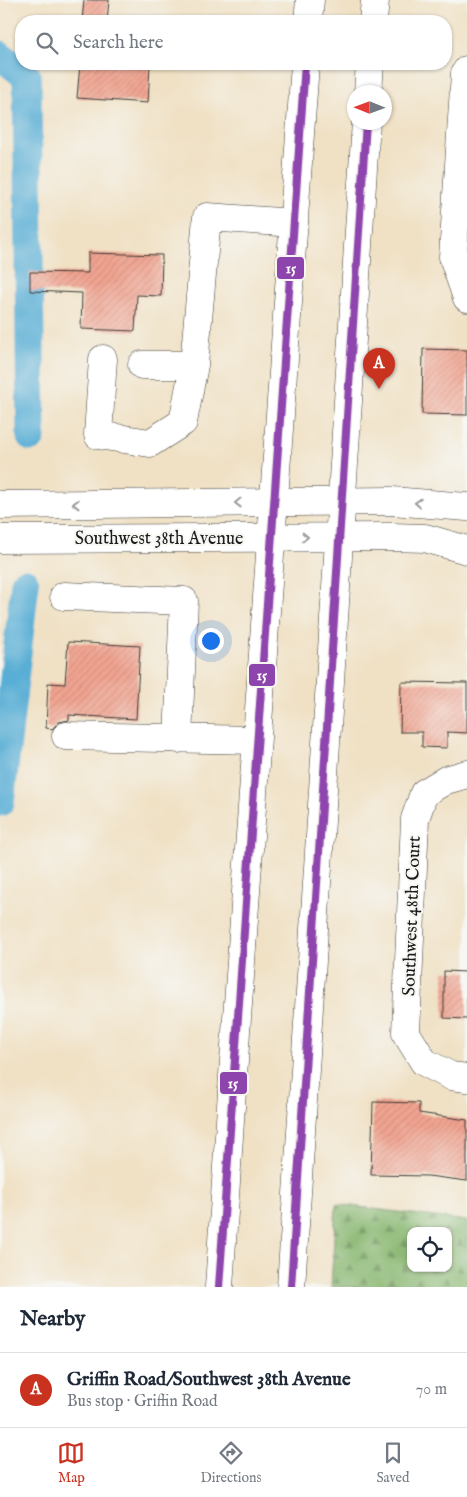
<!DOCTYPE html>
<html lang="en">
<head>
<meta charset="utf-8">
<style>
  body { margin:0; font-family:"IM FELL English",serif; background:#f2f2f3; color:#1f2937 }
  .controls { position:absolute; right:15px; bottom:15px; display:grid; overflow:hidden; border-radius:10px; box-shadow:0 1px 4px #0004 }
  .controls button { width:45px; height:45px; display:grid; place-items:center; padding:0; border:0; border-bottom:1px solid #e0e1e3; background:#fff; color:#1f2937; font:25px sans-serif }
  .compass { position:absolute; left:347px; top:85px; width:45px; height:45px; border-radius:50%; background:#fff; box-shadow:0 1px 4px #0004; rotate:271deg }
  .you { position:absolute; left:210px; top:640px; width:18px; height:18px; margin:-12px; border:4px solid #fff; border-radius:50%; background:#1a73e8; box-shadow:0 0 0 8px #1a73e833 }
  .badge { display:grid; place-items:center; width:32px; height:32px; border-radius:50%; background:#c8321e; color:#fff; font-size:16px; font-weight:700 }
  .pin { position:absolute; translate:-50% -41px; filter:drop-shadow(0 1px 2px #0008) }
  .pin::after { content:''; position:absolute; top:26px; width:18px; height:15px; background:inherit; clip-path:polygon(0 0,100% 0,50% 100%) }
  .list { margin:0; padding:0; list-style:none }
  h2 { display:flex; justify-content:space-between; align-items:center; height:65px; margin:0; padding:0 20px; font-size:21px }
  h2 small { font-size:16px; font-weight:400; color:#747a83 }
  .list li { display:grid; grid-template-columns:32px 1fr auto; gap:15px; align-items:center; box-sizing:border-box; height:75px; padding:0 20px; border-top:1px solid #e0e1e3 }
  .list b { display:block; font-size:19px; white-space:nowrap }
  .list p { margin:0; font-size:16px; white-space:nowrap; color:#747a83 }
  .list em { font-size:16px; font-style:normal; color:#747a83 }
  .icon { flex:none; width:28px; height:28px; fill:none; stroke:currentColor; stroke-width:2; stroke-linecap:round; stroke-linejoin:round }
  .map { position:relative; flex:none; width:467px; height:1287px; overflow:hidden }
  .search { position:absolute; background:#fff; box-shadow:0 1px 4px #0004; left:15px; right:15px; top:15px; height:55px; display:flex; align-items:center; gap:12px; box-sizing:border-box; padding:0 18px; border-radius:20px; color:#747a83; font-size:19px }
  .sheet { height:140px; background:#fff }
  nav { display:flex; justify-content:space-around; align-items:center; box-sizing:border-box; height:70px; border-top:1px solid #e0e1e3; background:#fff; font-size:14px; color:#747a83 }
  nav a { display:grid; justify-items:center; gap:2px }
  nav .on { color:#c8321e }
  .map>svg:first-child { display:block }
  .forest { fill:url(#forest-firs); stroke:#516945; fill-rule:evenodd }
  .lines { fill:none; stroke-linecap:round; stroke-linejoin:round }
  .canal { stroke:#59aed5; stroke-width:29 }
  .building { fill:url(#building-hatch) }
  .minor-casing { stroke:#3c3a35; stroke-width:29 }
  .major-casing { stroke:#3c3a35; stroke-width:29 }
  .minor { stroke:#fff; stroke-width:28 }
  .major { stroke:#fff; stroke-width:28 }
  .bus-1-casing { stroke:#f6f6f2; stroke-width:11 }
  .bus-1 { stroke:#8e44ad; stroke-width:8 }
  .oneway { stroke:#999 }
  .labels { text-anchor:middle; stroke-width:4; stroke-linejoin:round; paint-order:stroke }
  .street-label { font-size:18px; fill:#1c1c1c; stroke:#f6f6f2 }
  .line-badge { stroke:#f6f6f2; stroke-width:2 }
  .badge-label { font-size:14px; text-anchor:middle; font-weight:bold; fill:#fff }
</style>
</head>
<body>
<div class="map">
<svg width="467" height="1287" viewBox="0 0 467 1287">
  <defs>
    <pattern id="forest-firs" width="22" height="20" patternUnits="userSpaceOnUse" patternTransform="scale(1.25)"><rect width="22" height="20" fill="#86b66e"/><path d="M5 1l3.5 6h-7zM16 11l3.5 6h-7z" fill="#6d935a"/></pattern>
    <pattern id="building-hatch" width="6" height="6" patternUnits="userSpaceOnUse" patternTransform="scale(1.25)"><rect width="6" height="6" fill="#f1a491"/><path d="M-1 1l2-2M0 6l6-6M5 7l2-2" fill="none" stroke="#ce8d7c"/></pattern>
  </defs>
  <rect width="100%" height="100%" fill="#f6f6f2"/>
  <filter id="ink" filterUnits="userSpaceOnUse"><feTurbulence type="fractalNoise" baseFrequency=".02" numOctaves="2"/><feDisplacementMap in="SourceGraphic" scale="10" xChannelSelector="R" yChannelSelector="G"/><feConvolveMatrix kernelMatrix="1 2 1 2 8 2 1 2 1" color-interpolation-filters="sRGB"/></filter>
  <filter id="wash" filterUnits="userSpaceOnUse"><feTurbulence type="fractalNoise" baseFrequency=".0096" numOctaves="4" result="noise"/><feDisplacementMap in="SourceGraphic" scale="20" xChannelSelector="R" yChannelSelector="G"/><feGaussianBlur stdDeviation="1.12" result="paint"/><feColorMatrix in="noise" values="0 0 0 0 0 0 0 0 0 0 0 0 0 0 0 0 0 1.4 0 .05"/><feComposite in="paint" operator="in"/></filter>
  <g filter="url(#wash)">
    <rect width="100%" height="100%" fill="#f0e1c5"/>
    <!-- forest -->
    <path class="forest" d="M336 1204 467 1221V1287H331ZM411 1231H448V1268H411Z"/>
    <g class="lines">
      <!-- canal -->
      <path class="canal" d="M0 55 27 77 31 437
        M0 802 25 583"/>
    </g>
    <g id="blocks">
      <!-- building -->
      <path class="building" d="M84 0H109L107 21H82Z
        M80 64H150L148 103 77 98Z
        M88 253 162 255 161 296 137 295 135 331 81 329 82 293 30 291V272L88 273Z
        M423 349 467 350V415L422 414Z
        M68 642 140 646 136 719 69 715V720L59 722 52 729 46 728 48 683 65 684Z
        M401 682 467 683V733L447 732V748L422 747V732H400Z
        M444 971 467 972V1019L444 1018Z
        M373 1102 419 1103V1113L467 1120V1181L428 1176 371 1175Z"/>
    </g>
  </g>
  <g filter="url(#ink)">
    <use href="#blocks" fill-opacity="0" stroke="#3c3a35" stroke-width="1"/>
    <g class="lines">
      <defs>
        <path id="minor" d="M467 70 465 73 453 257 467 298
          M103 359 98 435 150 443 183 422 194 365 207 217 294 223
          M142 365H194
          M0 505 392 501 467 507
          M0 539 391 537 425 538 467 550
          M64 596 184 601 178 739
          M66 736 256 740
          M467 774 446 780 424 793 415 819 406 1033 424 1062 451 1076 467 1078"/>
        <path id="major" d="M308 21 310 0
          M373 21 375 0
          M368 92 370 64
          M219 1287 235 1046 305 64
          M291 1287 366 122"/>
      </defs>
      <!-- minor casing -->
      <use href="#minor" class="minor-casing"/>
      <!-- major casing -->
      <use href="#major" class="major-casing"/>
      <!-- minor -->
      <use href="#minor" class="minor"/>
      <!-- major -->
      <use href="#major" class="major"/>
      <defs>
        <path id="bus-1" d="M219 1287 305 64
          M291 1287 366 122"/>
      </defs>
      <!-- bus-1 casing -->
      <use href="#bus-1" class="bus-1-casing"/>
      <!-- bus-1 -->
      <use href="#bus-1" class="bus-1"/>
    </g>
    <!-- one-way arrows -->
    <defs><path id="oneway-chevron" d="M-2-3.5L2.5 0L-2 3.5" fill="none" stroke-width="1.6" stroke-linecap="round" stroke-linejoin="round" transform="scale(1.25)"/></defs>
    <g class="oneway">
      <use href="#oneway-chevron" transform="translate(238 503) rotate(179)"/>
      <use href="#oneway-chevron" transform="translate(418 503) rotate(-176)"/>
      <use href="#oneway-chevron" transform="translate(76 504) rotate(180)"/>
      <use href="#oneway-chevron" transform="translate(305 537)"/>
    </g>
  </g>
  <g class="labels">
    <!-- street labels -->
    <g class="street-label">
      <text x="159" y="544">Southwest 38th Avenue</text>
      <text transform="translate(411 916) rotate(-88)" y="6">Southwest 48th Court</text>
    </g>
  </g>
  <g class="line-badge">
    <rect x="276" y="256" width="29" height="24" rx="5" fill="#8e44ad"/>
    <rect x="248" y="663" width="28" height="24" rx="5" fill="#8e44ad"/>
    <rect x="219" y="1071" width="29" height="24" rx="5" fill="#8e44ad"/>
  </g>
  <g class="badge-label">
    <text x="291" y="273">15</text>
    <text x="262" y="680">15</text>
    <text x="233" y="1088">15</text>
  </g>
</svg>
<div class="controls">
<button><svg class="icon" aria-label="locate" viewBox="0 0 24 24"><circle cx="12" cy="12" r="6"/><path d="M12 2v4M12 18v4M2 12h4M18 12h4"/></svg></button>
</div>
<svg class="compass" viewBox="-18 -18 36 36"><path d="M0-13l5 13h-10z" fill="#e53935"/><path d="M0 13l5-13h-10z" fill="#747a83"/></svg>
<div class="you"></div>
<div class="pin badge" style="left:379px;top:389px">A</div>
<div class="search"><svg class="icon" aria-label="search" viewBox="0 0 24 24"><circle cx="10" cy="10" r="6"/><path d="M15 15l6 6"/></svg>Search here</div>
</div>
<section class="sheet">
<h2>Nearby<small></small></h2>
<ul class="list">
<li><span class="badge">A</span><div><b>Griffin Road/Southwest 38th Avenue</b><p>Bus stop · Griffin Road</p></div><em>70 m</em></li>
</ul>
</section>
<nav>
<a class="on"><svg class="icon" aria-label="map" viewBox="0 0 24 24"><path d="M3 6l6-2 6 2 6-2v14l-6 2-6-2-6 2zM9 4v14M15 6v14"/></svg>Map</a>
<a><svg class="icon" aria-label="directions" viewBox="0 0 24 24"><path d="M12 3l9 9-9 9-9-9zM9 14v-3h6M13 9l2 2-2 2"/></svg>Directions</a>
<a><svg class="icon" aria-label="saved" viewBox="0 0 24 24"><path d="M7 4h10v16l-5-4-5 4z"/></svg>Saved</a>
</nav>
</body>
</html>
